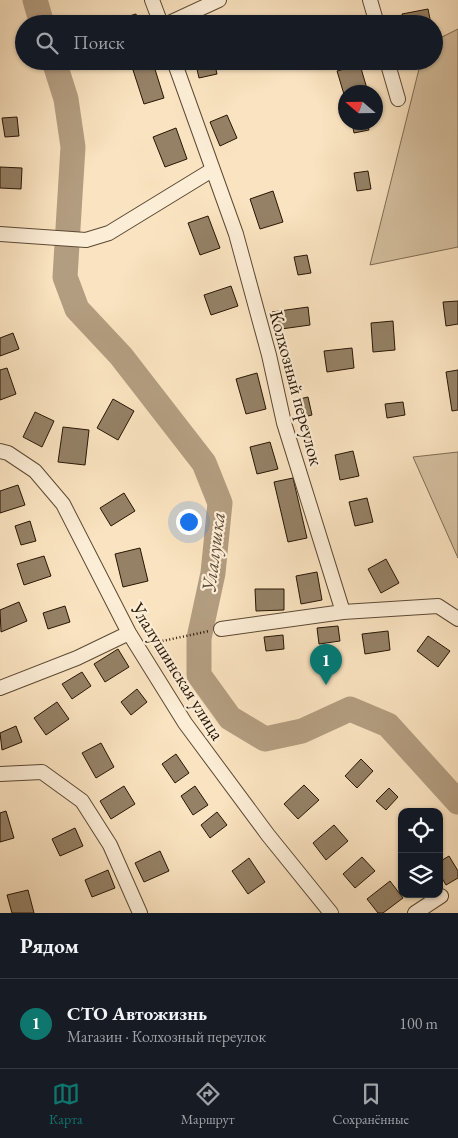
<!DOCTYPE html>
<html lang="ru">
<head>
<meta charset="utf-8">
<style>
  body { margin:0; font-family:"EB Garamond",serif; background:#20242c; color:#f1f3f6 }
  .controls { position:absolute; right:15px; bottom:15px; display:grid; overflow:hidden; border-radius:10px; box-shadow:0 1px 4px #0004 }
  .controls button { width:45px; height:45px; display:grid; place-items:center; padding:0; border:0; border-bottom:1px solid #363941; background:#171b24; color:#f1f3f6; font:25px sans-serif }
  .compass { position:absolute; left:338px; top:85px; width:45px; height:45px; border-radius:50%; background:#171b24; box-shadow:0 1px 4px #0004; rotate:290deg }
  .you { position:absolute; left:188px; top:521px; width:18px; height:18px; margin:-12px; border:4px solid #fff; border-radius:50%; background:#1a73e8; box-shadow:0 0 0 8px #1a73e833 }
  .badge { display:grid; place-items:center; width:32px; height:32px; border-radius:50%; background:#0f766e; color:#fff; font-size:16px; font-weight:700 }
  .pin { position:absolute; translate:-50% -41px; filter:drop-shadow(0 1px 2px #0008) }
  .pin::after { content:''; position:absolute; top:26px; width:18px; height:15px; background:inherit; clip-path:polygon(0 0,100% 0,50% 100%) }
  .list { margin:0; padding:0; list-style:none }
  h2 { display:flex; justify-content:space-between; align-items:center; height:65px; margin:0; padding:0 20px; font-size:21px }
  h2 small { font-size:16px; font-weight:400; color:#9ea1a6 }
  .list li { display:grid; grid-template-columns:32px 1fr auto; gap:15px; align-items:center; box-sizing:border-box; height:90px; padding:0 20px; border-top:1px solid #363941 }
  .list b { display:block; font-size:19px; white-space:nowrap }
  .list p { margin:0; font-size:16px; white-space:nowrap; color:#9ea1a6 }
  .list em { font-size:16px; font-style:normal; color:#9ea1a6 }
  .icon { flex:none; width:28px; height:28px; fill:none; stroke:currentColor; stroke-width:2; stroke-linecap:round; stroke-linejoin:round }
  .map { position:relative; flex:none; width:458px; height:913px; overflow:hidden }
  .search { position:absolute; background:#171b24; box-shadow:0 1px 4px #0004; left:15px; right:15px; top:15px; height:55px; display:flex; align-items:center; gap:12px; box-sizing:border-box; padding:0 18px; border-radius:28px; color:#9ea1a6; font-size:19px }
  .sheet { height:155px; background:#171b24 }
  nav { display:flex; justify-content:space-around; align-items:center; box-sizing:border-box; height:70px; border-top:1px solid #363941; background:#171b24; font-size:14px; color:#9ea1a6 }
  nav a { display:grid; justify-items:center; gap:2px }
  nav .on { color:#0f766e }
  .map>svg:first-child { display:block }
  .green { fill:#d6c0a0; stroke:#7f6b52 }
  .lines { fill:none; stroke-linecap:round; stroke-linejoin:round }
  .river { stroke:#b39d80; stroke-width:25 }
  .building { fill:#958166; stroke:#281604 }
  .minor-casing { stroke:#5c4933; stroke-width:16 }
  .path { stroke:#281604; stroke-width:2.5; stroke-dasharray:1 2.5; stroke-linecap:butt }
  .minor { stroke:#fcedd6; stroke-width:14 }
  .labels { text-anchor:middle; stroke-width:4.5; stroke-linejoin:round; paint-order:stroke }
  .street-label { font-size:19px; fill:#281604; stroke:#fcedd6 }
  .water-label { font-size:20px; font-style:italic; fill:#604c36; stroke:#fcedd6 }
</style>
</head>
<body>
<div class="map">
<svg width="458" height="913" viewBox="0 0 458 913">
  <rect width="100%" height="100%" fill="#fae3c0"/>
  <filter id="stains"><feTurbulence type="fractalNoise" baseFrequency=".004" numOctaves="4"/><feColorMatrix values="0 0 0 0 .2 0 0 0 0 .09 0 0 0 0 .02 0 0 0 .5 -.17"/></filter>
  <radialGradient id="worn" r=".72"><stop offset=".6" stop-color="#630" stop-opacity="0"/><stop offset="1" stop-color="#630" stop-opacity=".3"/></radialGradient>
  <!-- green -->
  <path class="green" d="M458 29V247L370 265 421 61H434V41Z
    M458 452V558L413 457Z"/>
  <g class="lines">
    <!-- river -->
    <path class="river" d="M35 0 42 24
      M54 61 66 99 73 147 65 277 77 309 121 356 204 463 220 503 213 573 199 638V675L230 718 265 739 302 731 350 709 388 725 458 802"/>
  </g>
  <!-- building -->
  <path class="building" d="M428 9 431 24H403L402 14Z
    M136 14 139 24H109V22Z
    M214 61 217 74 199 78 196 65Z
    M153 63 164 98 144 104 133 70Z
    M360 65 368 92H346V101L337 71Z
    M227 115 237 138 220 146 210 122Z
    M17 117 19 136 5 137 2 118Z
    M352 122H367L369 130 354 133Z
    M176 128 187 159 165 167 153 137Z
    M0 167 22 168 21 189 0 188Z
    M368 171 371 189 357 191 354 173Z
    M273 191 283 222 260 229 250 199Z
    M208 216 220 248 200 255 188 223Z
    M307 255 311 273 298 275 294 257Z
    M231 286 238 306 211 315 204 295Z
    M458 301V324L446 326 443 302Z
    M308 307 310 325 274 330 272 312Z
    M393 321 395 350 373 352 371 323Z
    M13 333 19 349 0 356V338Z
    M352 348 354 368 327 372 324 351Z
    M7 368 16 394 0 400V370Z
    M458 370V410L452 411 446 372Z
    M257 373 266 409 246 414 236 379Z
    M308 397 312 415 299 418 295 400Z
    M113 399 134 411 118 440 97 428Z
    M403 402 405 415 387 418 385 404Z
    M35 412 54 421 42 447 23 437Z
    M63 427 89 430 85 465 58 462Z
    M270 442 278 469 257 474 250 447Z
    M353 451 359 476 340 480 335 455Z
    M293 478 307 538 288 542 274 482Z
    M18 485 25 505 0 513V491Z
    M124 493 135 511 111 526 100 508Z
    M367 498 373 522 355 526 349 502Z
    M30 521 36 541 21 545 15 526Z
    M140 548 148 581 123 587 115 554Z
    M44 556 51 576 24 585 17 564Z
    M386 559 399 583 381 593 368 569Z
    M317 572 322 600 301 604 296 576Z
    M255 589H284V610L256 611Z
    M19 602 27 621 1 632 0 610Z
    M65 606 70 622 48 629 43 613Z
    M338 626 340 641 319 644 317 628Z
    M388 631 390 650 365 654 362 634Z
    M283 635 284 649 266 651 264 637Z
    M428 636 450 651 438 667 417 651Z
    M118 649 129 667 105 682 94 664Z
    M82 672 91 686 72 699 62 684Z
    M137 689 147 702 131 715 121 702Z
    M57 702 69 719 46 735 34 718Z
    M16 726 22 742 2 750 0 733Z
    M101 743 114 767 96 778 82 753Z
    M176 754 189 773 175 783 162 764Z
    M361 759 373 771 357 788 345 776Z
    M304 785 319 800 298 819 284 804Z
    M124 786 135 804 111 819 100 801Z
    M195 786 208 805 193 815 181 796Z
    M389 788 398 797 386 810 376 801Z
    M6 811 14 838 0 842V813Z
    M217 812 227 825 210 838 201 825Z
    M334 825 348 841 326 860 313 843Z
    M75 828 83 846 60 856 52 839Z
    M160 851 169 871 144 882 135 863Z
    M449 856 458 871V878L446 885 439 873V862Z
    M362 857 375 871 355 888 343 874Z
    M249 858 265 882 248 894 232 871Z
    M108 870 115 888 92 897 85 880Z
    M390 881 403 898 383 913H378L367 899Z
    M28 890 34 913H12L7 895Z"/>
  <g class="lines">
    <defs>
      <path id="minor" d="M152 0 161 24
        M370 0 377 24
        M167 24 219 0
        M174 61 236 234 269 355 284 423 343 612 438 606 458 619
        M387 61 398 99
        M0 234 86 240 109 233 212 170
        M0 451 8 453 35 471 63 504 129 633 185 723 268 835 331 913
        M221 629 343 612
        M0 688 77 658 129 633
        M0 774 42 772 82 801 110 845 140 913
        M415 913 441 896"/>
    </defs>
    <!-- minor casing -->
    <use href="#minor" class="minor-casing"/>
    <!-- path -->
    <path class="path" d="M149 639 158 642 209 631"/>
    <!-- minor -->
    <use href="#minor" class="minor"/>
  </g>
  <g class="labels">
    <!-- street labels -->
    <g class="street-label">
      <text transform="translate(297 388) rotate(75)" y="7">Колхозный переулок</text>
      <text transform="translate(178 671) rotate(58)" y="7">Улалушинская улица</text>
    </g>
    <!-- water labels -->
    <g class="water-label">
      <text transform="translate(213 552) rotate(-83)" y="7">Улалушка</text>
    </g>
  </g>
  <rect width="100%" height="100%" filter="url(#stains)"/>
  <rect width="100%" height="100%" fill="url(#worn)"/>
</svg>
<div class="controls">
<button><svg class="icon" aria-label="locate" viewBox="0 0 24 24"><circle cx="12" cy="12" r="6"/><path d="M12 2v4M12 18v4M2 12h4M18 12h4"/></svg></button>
<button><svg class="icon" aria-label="layers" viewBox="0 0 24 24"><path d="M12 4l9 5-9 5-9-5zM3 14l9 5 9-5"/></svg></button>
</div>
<svg class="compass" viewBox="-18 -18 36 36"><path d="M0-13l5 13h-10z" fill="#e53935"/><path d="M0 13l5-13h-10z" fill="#9ea1a6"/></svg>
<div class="you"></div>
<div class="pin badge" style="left:326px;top:685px">1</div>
<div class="search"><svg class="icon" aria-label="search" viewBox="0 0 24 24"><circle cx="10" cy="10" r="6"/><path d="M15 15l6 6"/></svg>Поиск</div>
</div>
<section class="sheet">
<h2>Рядом<small></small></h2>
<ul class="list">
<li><span class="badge">1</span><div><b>СТО Автожизнь</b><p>Магазин · Колхозный переулок</p></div><em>100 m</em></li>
</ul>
</section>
<nav>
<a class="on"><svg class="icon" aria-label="map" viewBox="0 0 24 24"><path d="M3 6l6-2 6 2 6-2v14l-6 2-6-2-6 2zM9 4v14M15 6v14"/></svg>Карта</a>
<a><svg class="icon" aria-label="directions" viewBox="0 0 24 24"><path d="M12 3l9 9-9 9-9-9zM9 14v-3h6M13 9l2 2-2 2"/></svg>Маршрут</a>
<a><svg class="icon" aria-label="saved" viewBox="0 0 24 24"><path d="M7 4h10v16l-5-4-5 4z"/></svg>Сохранённые</a>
</nav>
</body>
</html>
